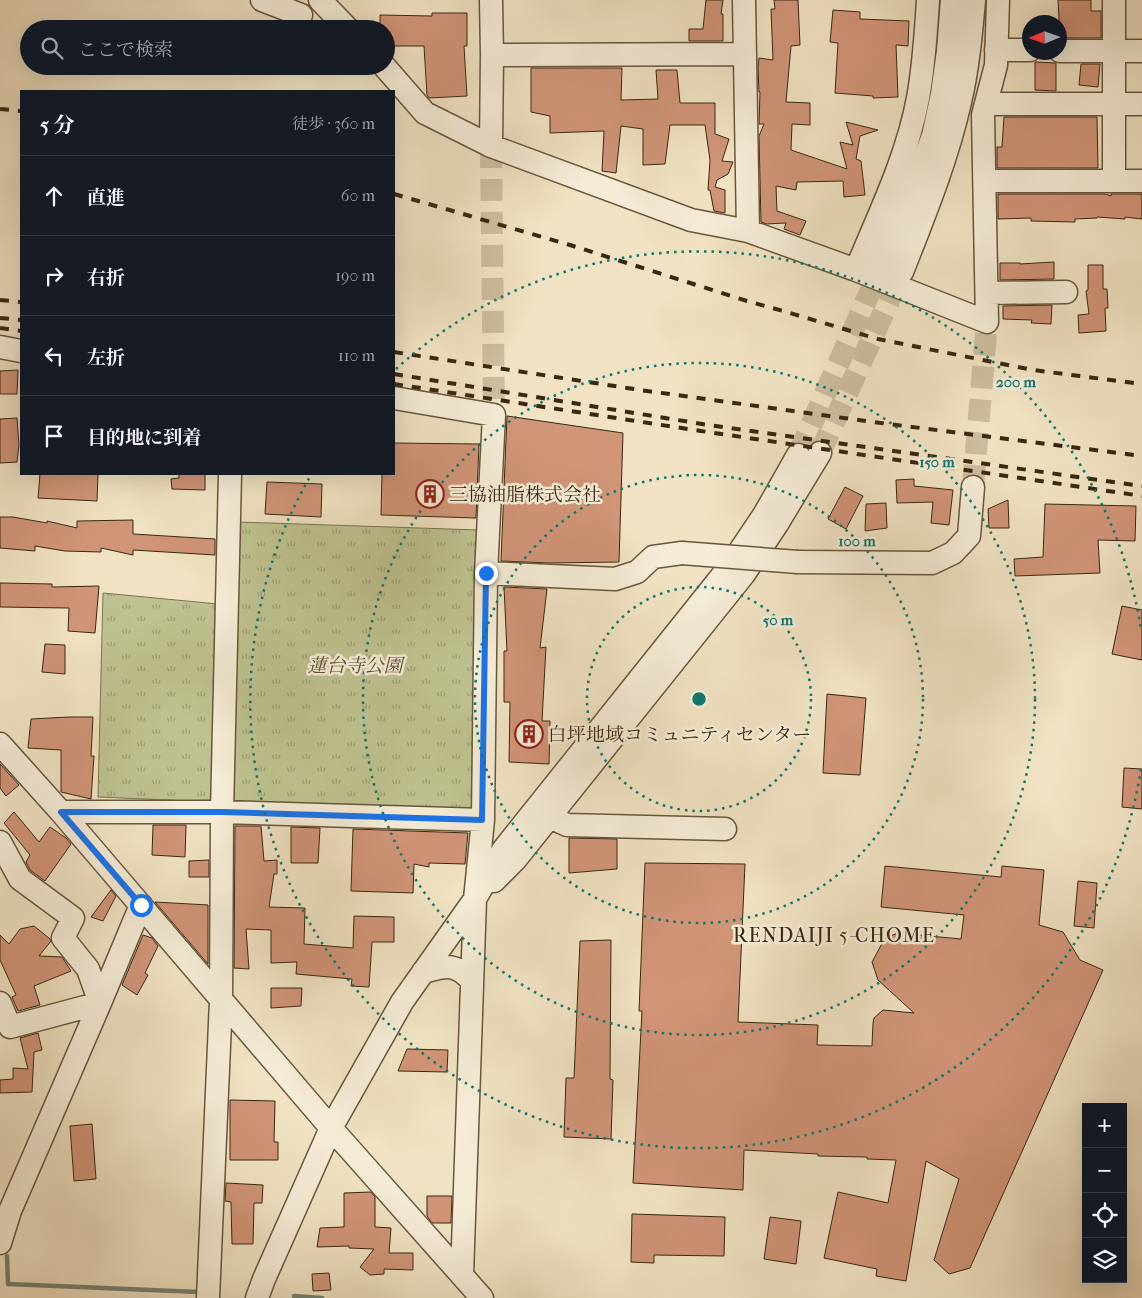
<!DOCTYPE html>
<html lang="ja">
<head>
<meta charset="utf-8">
<style>
  body { margin:0; font-family:"IM FELL French Canon","Noto Serif JP",serif; background:#20242c; color:#f1f3f6 }
  .controls { position:absolute; right:15px; bottom:15px; display:grid; overflow:hidden; border-radius:0px; box-shadow:0 5px 20px #0002 }
  .controls button { width:45px; height:45px; display:grid; place-items:center; padding:0; border:0; border-bottom:1px solid #363941; background:#171b24; color:#f1f3f6; font:25px sans-serif }
  .compass { position:absolute; left:1022px; top:15px; width:45px; height:45px; border-radius:50%; background:#171b24; box-shadow:0 5px 20px #0002; rotate:268deg }
  .stop { position:absolute; width:15px; height:15px; margin:-11px; border:4px solid #1a73e8; border-radius:50%; background:#fff }
  .stop.end { background:#1a73e8; border-color:#fff; box-shadow:0 1px 5px #0008 }
  .list { margin:0; padding:0; list-style:none }
  h2 { display:flex; justify-content:space-between; align-items:center; height:65px; margin:0; padding:0 20px; font-size:21px }
  h2 small { font-size:16px; font-weight:400; color:#9ea1a6 }
  .list li { display:grid; grid-template-columns:32px 1fr auto; gap:15px; align-items:center; box-sizing:border-box; height:80px; padding:0 20px; border-top:1px solid #363941 }
  .list b { display:block; font-size:19px; white-space:nowrap }
  .list em { font-size:16px; font-style:normal; color:#9ea1a6 }
  .icon { flex:none; width:28px; height:28px; fill:none; stroke:currentColor; stroke-width:2; stroke-linecap:round; stroke-linejoin:round }
  .map { position:relative; flex:none; width:1142px; height:1298px; overflow:hidden }
  .search { position:absolute; background:#171b24; box-shadow:0 5px 20px #0002; left:20px; top:20px; width:375px; height:55px; display:flex; align-items:center; gap:12px; box-sizing:border-box; padding:0 18px; border-radius:28px; color:#9ea1a6; font-size:19px }
  .panel { position:absolute; background:#171b24; box-shadow:0 5px 20px #0002; left:20px; top:90px; width:375px; height:385px; border-radius:0px }
  .map>svg:first-child { display:block }
  .park { fill:url(#park-tufts); stroke:#7c7450 }
  .lines { fill:none; stroke-linecap:round; stroke-linejoin:round }
  .stream { stroke:#748271; stroke-width:4.5 }
  .building { fill:#d09477; stroke:#3a2710 }
  .minor-tunnel { stroke:#ccbd9e; stroke-width:22; stroke-dasharray:22 11; stroke-linecap:butt }
  .minor-casing { stroke:#68563c; stroke-width:25 }
  .minor { stroke:#f5ecd7; stroke-width:22 }
  .rail { stroke:#3a2710; stroke-width:4; stroke-dasharray:9 9; stroke-linecap:butt }
  .minor-bridge-casing { stroke:#68563c; stroke-width:25; stroke-linecap:butt }
  .minor-bridge { stroke:#f5ecd7; stroke-width:22 }
  .route { stroke:#1a73e8; stroke-width:6 }
  .ring { fill:none; stroke:#0f766e; stroke-width:2.5; stroke-dasharray:2.5 5 }
  .labels { text-anchor:middle; stroke-width:5; stroke-linejoin:round; paint-order:stroke }
  .poi-label { font-size:19px; fill:#3a2710; stroke:#f5ecd7; text-anchor:start }
  .park-label { font-size:19px; font-style:italic; fill:#5b4e30; stroke:#f5ecd7 }
  .neighbourhood-label { font-size:20px; letter-spacing:1px; fill:#3a2710; stroke:#f5ecd7 }
  .centre { fill:#0f766e; stroke:#f5ecd7; stroke-width:2.5 }
  .ring-label { font-size:15px; text-anchor:middle; font-weight:bold; fill:#0f766e; stroke:#f5ecd7; stroke-width:5; stroke-linejoin:round; paint-order:stroke }
</style>
</head>
<body>
<div class="map">
<svg width="1142" height="1298" viewBox="0 0 1142 1298">
  <defs>
    <pattern id="park-tufts" width="24" height="20" patternUnits="userSpaceOnUse" patternTransform="scale(1.25)"><rect width="24" height="20" fill="#bec290"/><path d="M3 7l-1-3M5 7V3M7 7l1-3M15 17l-1-3M17 17v-4M19 17l1-3" fill="none" stroke="#9b9e74"/></pattern>
  </defs>
  <rect width="100%" height="100%" fill="#f0e2c2"/>
  <filter id="stains"><feTurbulence type="fractalNoise" baseFrequency=".004" numOctaves="4"/><feColorMatrix values="0 0 0 0 .2 0 0 0 0 .09 0 0 0 0 .02 0 0 0 .5 -.17"/></filter>
  <radialGradient id="worn" r=".72"><stop offset=".6" stop-color="#630" stop-opacity="0"/><stop offset="1" stop-color="#630" stop-opacity=".3"/></radialGradient>
  <!-- park -->
  <path class="park" d="M238 522 479 530 472 811 232 801Z
    M103 593 218 604 215 802 98 797Z"/>
  <g class="lines">
    <!-- stream -->
    <path class="stream" d="M7 1256 8 1284 198 1292
      M294 1296 322 1298"/>
  </g>
  <!-- building -->
  <path class="building" d="M706 0H723L721 14H723V41H689V29H703Z
    M774 0H798L800 45 791 46 786 102 810 103V125L792 124 791 150 847 169 840 142 853 145 846 122 878 130 860 136 856 159 861 161 865 195 844 197 843 181 797 182 796 190 776 186 777 211 806 221 800 235 784 229 786 223 766 224 761 222 759 136 764 124H759L760 92H759L758 67 759 58 773 60 771 9H775Z
    M1058 0H1091V11H1101V38H1060Z
    M833 10 860 12V19L909 21 908 46 896 45 898 97 873 98V96L835 93 838 43 830 42Z
    M432 13H467V46H464L467 96 429 98 427 95 424 46H386V29H380V15L432 16Z
    M1035 62 1056 63V91L1035 90Z
    M1081 64H1100L1098 87 1079 85Z
    M531 68H622L621 100 658 99 656 70H677L680 103H715V134L729 139 722 161 733 162 728 174 717 180 715 187 725 190V213L714 211 710 190H708L710 160 705 125H670L665 164 643 165V129L621 126 616 173 602 171 604 131 550 133V116L531 112Z
    M1004 117H1097L1098 168H997V147H1002Z
    M998 194H1106L1111 196V194H1142V219L1125 217V219L1097 217V218L1075 219V222L1031 221V218L998 219Z
    M1054 262V279L1000 280V263H1020V264Z
    M1088 265H1103V289H1107L1108 308H1105L1106 331 1079 333 1078 315 1089 314 1086 291 1088 290Z
    M1052 305 1051 324 1031 323 1032 320 1003 319V306Z
    M18 370 17 394H0V371Z
    M507 416 623 433 619 562 550 563 501 561Z
    M17 418 19 445 17 462 0 463V419Z
    M394 443 479 444 476 518 381 515 382 474H394Z
    M40 474H98L97 501 38 498Z
    M179 474H205V490L172 489 171 479 179 478Z
    M914 479V486L953 490 949 525 931 523 933 502 897 503 896 480Z
    M267 482 322 484 321 517 265 514Z
    M845 487 863 496 846 529 828 519Z
    M1008 500 1009 528H989L988 509Z
    M886 503 887 528 865 531 866 504Z
    M1045 504 1136 506 1135 541 1098 540 1100 573 1015 576 1014 559 1043 557Z
    M0 517H13L47 523V521L77 528V521L133 520V534L215 539V555L133 550V555L101 548V552L65 551 35 546V551L0 548Z
    M0 583 52 584V587L99 586 95 633 68 631 69 608 0 607Z
    M504 587 547 589 540 648 546 647 542 721H550L549 764 509 762 510 702H504V651H507Z
    M1122 606 1142 610V660L1112 654Z
    M45 644 65 645V674L42 672Z
    M827 694 866 698 860 775 823 773Z
    M69 717H93L91 756H94L91 799 61 792V750L28 748 31 719Z
    M0 764 19 785 6 796 0 788Z
    M1124 768 1142 769V809L1122 807Z
    M14 812 39 842 50 827 66 838 71 844 45 881 30 870 26 862 30 855 4 823Z
    M153 825H186L185 857 152 855Z
    M235 826H261L264 861 277 860V874H274L269 907 305 908 304 944 353 948 354 916 394 917V942H372L369 987 351 986 352 979 296 974 297 962 271 963V930L246 929 249 969 234 968Z
    M291 827 320 828 318 863H291Z
    M353 829 468 833 465 864 429 863V867L414 864 413 893 351 891Z
    M569 838 617 839V869L569 873Z
    M209 860V877H189V861Z
    M645 863 745 864 738 1022 818 1025 817 1045 872 1046 873 1023 874 1018 883 1010 914 1013 878 980 872 962 885 938 898 933 961 939 964 915 881 907 885 866 1001 877 1002 866 1044 870 1039 925 1063 932 1080 960 1103 970 970 1268 949 1274 934 1260 959 1179 926 1161 906 1281 876 1276 877 1269 824 1258 838 1192 888 1203 896 1160 867 1159V1157L818 1156V1154L744 1150 743 1190 633 1183 642 1011H639Z
    M1078 881 1097 883 1094 928 1074 926Z
    M111 890 116 896 103 921 91 917Z
    M155 902 208 905V964Z
    M34 926 50 939 51 941 39 956 62 957 71 971 34 986 40 1005 18 1011 12 997 16 995 0 960V935L9 944 20 929Z
    M143 935 152 938 158 946 145 973 148 975 137 995 122 985Z
    M611 940 610 1079 613 1080 611 1139 564 1137 566 1078H574L580 941Z
    M271 988H302L301 1006 271 1008Z
    M38 1033 42 1050 34 1052 32 1092 0 1093V1080L13 1079V1068L28 1069 20 1038Z
    M407 1049 448 1050 447 1072 398 1071Z
    M230 1100 275 1101 274 1142H278V1160H230Z
    M92 1124 96 1179 74 1181 70 1126Z
    M226 1183 263 1185 262 1203H254L253 1244H232L231 1202 225 1201Z
    M371 1192 375 1197V1227L391 1228 389 1253H413V1270L384 1269V1274L370 1275 360 1267 374 1249 349 1248V1246L317 1247 320 1228 344 1227V1193Z
    M427 1196H452L451 1223H432L427 1216Z
    M632 1214 725 1217 724 1256 654 1255V1263L631 1262Z
    M770 1217 801 1221 796 1264 764 1259Z
    M329 1273 331 1290 313 1291 312 1274Z"/>
  <g class="lines">
    <!-- minor-tunnel -->
    <path class="minor-tunnel" d="M491 146 494 415
      M820 453 902 272
      M798 455 881 267
      M973 487 987 322"/>
    <defs>
      <path id="minor" d="M262 0 301 15
        M320 0 348 29
        M491 0 492 55 491 146
        M744 0 748 231
        M996 50H1030
        M1060 51H1142
        M492 55 745 54
        M384 66 425 113 491 146 691 220 748 231 856 270 987 322 983 115 996 65 998 0
        M986 104H1142
        M985 181H1142
        M1114 181V0
        M881 267 933 136 942 94 948 51 952 0
        M856 270C879 214 907 158 918 98 924 66 926 33 928 0
        M902 272C924 216 947 160 960 102 968 68 971 34 974 0
        M987 293 1066 292
        M0 347 21 351
        M394 398 494 415 486 573 483 820 475 899 462 1275
        M798 562 932 563 953 553 969 536 973 487
        M486 573 615 579 637 572 653 557 682 553
        M0 744 61 812 331 1128 482 1298
        M61 812H222L483 820
        M550 817 567 825 725 829
        M0 842 20 879 73 918 63 938 88 969 100 1003 10 1027 0 1003
        M494 881 515 860 744 574 777 524 820 453
        M423 972C446 966 455 962 472 981
        M0 1243 10 1211 100 1003 141 905
        M208 1298 221 1000 222 812 230 474
        M257 1298 264 1279 331 1128 402 1002 475 899 503 850 729 567 764 515 798 455"/>
    </defs>
    <!-- minor casing -->
    <use href="#minor" class="minor-casing"/>
    <!-- minor -->
    <use href="#minor" class="minor"/>
    <!-- rail -->
    <path class="rail" d="M0 109 21 111
      M394 194 570 245 747 301 783 311 878 339 1033 370 1142 384
      M0 300 21 302
      M0 318 21 320
      M0 328 21 331
      M394 352 640 390 873 422 1142 456
      M394 374 702 424 1142 486
      M394 384 701 431 1142 496"/>
    <defs>
      <path id="minor-bridge" d="M682 553 798 562"/>
    </defs>
    <!-- minor-bridge casing -->
    <use href="#minor-bridge" class="minor-bridge-casing"/>
    <!-- minor-bridge -->
    <use href="#minor-bridge" class="minor-bridge"/>
  </g>
  <g class="lines">
    <!-- route -->
    <path class="route" d="M141 905 61 812H222L482 820 486 573"/>
  </g>
  <!-- distance rings -->
  <g class="ring">
    <circle cx="699" cy="699" r="112"/>
    <circle cx="699" cy="699" r="224"/>
    <circle cx="699" cy="699" r="336"/>
    <path d="M1141 769A448 448 0 1 1 311 475M396 369A448 448 0 0 1 1141 629"/>
  </g>
  <!-- icons -->
  <defs>
    <symbol id="building-ring" viewBox="-11 -11 22 22"><circle r="9.5" fill="#f5ecd7" stroke="#8f2418" stroke-width="1.5"/><path d="M-4-6H4V6H1V3H-1V6H-4ZM-2.5-4.3h1.7v1.8h-1.7ZM.8-4.3h1.7v1.8H.8ZM-2.5-1h1.7V.8h-1.7ZM.8-1h1.7V.8H.8Z" fill="#8f2418"/></symbol>
  </defs>
  <g fill-rule="evenodd">
    <use href="#building-ring" x="414" y="478" width="32" height="32"/>
    <use href="#building-ring" x="513" y="718" width="32" height="32"/>
  </g>
  <g class="labels">
    <!-- poi labels -->
    <g class="poi-label">
      <text x="449" y="501">三協油脂株式会社</text>
      <text x="548" y="741">白坪地域コミュニティセンター</text>
    </g>
    <!-- park labels -->
    <g class="park-label">
      <text x="355" y="672">蓮台寺公園</text>
    </g>
    <!-- neighbourhood labels -->
    <g class="neighbourhood-label">
      <text x="834" y="942">RENDAIJI 5-CHOME</text>
    </g>
  </g>
  <circle cx="699" cy="699" r="8" class="centre"/>
  <g class="ring-label">
    <text x="1016" y="387">200 m</text>
    <text x="937" y="467">150 m</text>
    <text x="857" y="546">100 m</text>
    <text x="778" y="625">50 m</text>
  </g>
  <rect width="100%" height="100%" filter="url(#stains)"/>
  <rect width="100%" height="100%" fill="url(#worn)"/>
</svg>
<div class="controls">
<button>+</button>
<button>−</button>
<button><svg class="icon" aria-label="locate" viewBox="0 0 24 24"><circle cx="12" cy="12" r="6"/><path d="M12 2v4M12 18v4M2 12h4M18 12h4"/></svg></button>
<button><svg class="icon" aria-label="layers" viewBox="0 0 24 24"><path d="M12 4l9 5-9 5-9-5zM3 14l9 5 9-5"/></svg></button>
</div>
<svg class="compass" viewBox="-18 -18 36 36"><path d="M0-13l5 13h-10z" fill="#e53935"/><path d="M0 13l5-13h-10z" fill="#9ea1a6"/></svg>
<div class="stop" style="left:141px;top:905px"></div>
<div class="stop end" style="left:486px;top:573px"></div>
<div class="search"><svg class="icon" aria-label="search" viewBox="0 0 24 24"><circle cx="10" cy="10" r="6"/><path d="M15 15l6 6"/></svg>ここで検索</div>
<section class="panel">
<h2>5 分<small>徒歩 · 360 m</small></h2>
<ul class="list">
<li><svg class="icon" aria-label="ahead" viewBox="0 0 24 24"><path d="M12 20V5M6 11l6-6 6 6"/></svg><div><b>直進</b></div><em>60 m</em></li>
<li><svg class="icon" aria-label="right" viewBox="0 0 24 24"><path d="M7 20v-9h11M14 6l5 5-5 5"/></svg><div><b>右折</b></div><em>190 m</em></li>
<li><svg class="icon" aria-label="left" viewBox="0 0 24 24"><path d="M17 20v-9H6M10 6l-5 5 5 5"/></svg><div><b>左折</b></div><em>110 m</em></li>
<li><svg class="icon" aria-label="arrive" viewBox="0 0 24 24"><path d="M6 21V4h12l-3 4 3 4H6"/></svg><div><b>目的地に到着</b></div></li>
</ul>
</section>
</div>
</body>
</html>
